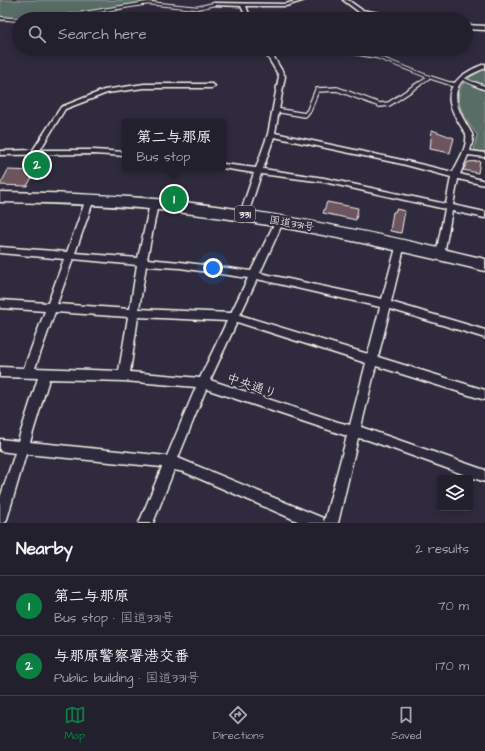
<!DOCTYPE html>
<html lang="en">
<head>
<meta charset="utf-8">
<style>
  body { margin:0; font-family:"Architects Daughter","Klee One",sans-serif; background:#2b2836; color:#f1f3f6 }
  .controls { position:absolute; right:12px; bottom:12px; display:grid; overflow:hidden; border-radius:4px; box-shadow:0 2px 10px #0003 }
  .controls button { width:36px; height:36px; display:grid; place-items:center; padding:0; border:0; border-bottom:1px solid #403e4a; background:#23202e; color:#f1f3f6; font:20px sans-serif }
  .you { position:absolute; left:213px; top:268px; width:14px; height:14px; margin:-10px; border:3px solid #fff; border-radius:50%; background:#1a73e8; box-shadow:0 0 0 6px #1a73e833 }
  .badge { display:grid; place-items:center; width:26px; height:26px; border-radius:50%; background:#0b8043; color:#fff; font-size:13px; font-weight:700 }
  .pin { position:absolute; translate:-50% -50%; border:2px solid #fff; box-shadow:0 1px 4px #0006 }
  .popup { position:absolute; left:122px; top:119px; width:104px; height:52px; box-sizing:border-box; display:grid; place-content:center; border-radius:4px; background:#23202e; filter:drop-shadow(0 1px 3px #0005); font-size:13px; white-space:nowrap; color:#a3a3aa }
  .popup b { font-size:15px; color:#f1f3f6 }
  .popup::after { content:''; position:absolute; left:50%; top:100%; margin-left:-8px; border:8px solid transparent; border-top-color:#23202e }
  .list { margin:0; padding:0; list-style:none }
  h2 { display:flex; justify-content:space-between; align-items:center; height:52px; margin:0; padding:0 16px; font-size:17px }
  h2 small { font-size:13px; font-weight:400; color:#a3a3aa }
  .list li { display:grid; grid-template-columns:26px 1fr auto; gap:12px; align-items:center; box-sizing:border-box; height:60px; padding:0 16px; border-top:1px solid #403e4a }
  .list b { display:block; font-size:15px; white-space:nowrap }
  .list p { margin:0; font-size:13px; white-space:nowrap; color:#a3a3aa }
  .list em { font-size:13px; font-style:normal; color:#a3a3aa }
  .icon { flex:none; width:22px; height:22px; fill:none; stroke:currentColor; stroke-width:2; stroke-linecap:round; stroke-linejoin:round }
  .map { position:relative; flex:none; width:485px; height:523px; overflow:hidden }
  .search { position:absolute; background:#23202e; box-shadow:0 2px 10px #0003; left:12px; right:12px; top:12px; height:44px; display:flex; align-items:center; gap:10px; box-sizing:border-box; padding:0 14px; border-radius:22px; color:#a3a3aa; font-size:15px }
  .sheet { height:172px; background:#23202e }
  nav { display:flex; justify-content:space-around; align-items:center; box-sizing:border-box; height:56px; border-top:1px solid #403e4a; background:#23202e; font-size:11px; color:#a3a3aa }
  nav a { display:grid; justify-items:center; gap:2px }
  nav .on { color:#0b8043 }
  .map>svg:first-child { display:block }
  .green { fill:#596d66; stroke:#a6afa7 }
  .building { fill:#6d555f; stroke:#f4f1e8 }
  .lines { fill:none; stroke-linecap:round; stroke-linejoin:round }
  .lane-far1-casing { stroke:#f4f1e8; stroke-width:4.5 }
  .lane-casing { stroke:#f4f1e8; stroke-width:6 }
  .street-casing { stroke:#f4f1e8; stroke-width:3 }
  .highway-casing { stroke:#f4f1e8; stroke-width:3 }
  .lane-far1 { stroke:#2f2a3d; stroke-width:2.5 }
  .lane { stroke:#2f2a3d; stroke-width:3.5 }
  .street { fill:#2f2a3d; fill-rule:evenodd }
  .highway { fill:#2f2a3d; fill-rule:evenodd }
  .labels { text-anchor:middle; stroke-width:4; stroke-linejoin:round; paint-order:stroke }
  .shield { fill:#2f2a3d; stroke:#b9b5b5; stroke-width:1 }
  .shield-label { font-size:10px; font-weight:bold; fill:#f4f1e8 }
  .street-label { font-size:11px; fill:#f4f1e8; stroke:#2f2a3d }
  .near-street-label { font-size:13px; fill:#f4f1e8; stroke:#2f2a3d }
</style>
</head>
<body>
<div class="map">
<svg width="485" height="523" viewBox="0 0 485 523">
  <rect width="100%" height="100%" fill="#2f2a3d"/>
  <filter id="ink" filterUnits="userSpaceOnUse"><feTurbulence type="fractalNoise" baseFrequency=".025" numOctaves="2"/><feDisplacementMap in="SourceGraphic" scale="8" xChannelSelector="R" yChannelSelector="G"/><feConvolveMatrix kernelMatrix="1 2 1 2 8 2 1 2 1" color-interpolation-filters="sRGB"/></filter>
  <g filter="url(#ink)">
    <!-- green -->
    <path class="green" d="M0 0H157L100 15 0 21Z
      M485 69V152H478L474 149 477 135C456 107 446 86 485 69Z"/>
    <!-- building -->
    <path class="building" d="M432 130 454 138 450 153 430 149Z
      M480 161 478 173 463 170 468 162Z
      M8 170 36 171 27 186 0 185Z
      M327 202 358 208 356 220 323 213Z
      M396 209 405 211 401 233 390 231 393 212H395Z"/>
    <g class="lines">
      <defs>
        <path id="lane-far1" d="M0 18 19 20
          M48 19 148 3 197 8 214 4
          M338 50 377 57 429 77
          M461 78 477 85
          M418 85 429 77 454 85"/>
        <path id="lane" d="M451 84 455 85
          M475 84 485 88
          M275 110 305 115 309 110 317 90 337 89 380 105 389 104 419 84"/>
        <path id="street" d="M298 0H305L286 6H246L251 19H247L241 6 214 5 212 4 214 3 286 4Z
          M343 0H348L362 10 412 19H401L359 12Z
          M466 25 485 26V30L466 29Z
          M263 49H269L285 76 275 133 402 160 453 172C458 161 468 147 466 134 460 125 452 113 450 103 446 82 468 70 485 64V68C479 71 468 75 463 80 447 97 463 118 472 134L473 139 470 151 485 153V157L468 155 460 174 485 181V185L458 179 453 205 485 212V218L452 211 444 254 440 257 436 254 445 209 324 182 261 174 248 214 247 216H241L240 214 254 173 222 168H223V164L256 168 268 134 279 76ZM274 137 402 164 451 177 446 204 324 178 263 169Z
          M144 84H212L215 86 212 88H144L107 93 65 109 40 150H94L125 152V156L94 154 0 155V151L33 150 61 107 104 90Z
          M90 196 94 199 75 253 138 258 150 204 154 201 158 204 147 259 180 262 251 271 276 220 280 217 284 220 260 273 382 299 397 244 398 242H404L405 244 391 302 485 330V338L390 309 378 357 485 390V400L376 366 361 427 485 470V482L368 440 358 438 338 523H302L184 472 174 470 153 523H139L162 467 26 454 7 519 5 523H0V498L15 453 0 451V439L18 441 38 378 0 377V367L24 368 45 311 0 308V300L48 303 64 259 0 253V247L67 252 86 199ZM73 259 137 265 130 309 57 304ZM146 266 180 268 248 278 231 313 139 309ZM257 279 380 307 368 354 240 315ZM55 312 128 317 119 371 35 368ZM138 317 227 321 200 378 130 372ZM237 322 366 363 350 425 338 422 210 380ZM49 379 124 381 196 387 167 456 30 442ZM206 389 347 436 324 522 323 518 178 458Z"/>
        <path id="highway" d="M0 192C62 193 123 195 184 202 286 214 386 235 485 259V271C386 247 286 225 185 213 123 205 62 203 0 202Z"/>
      </defs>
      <!-- lane-far1 casing -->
      <use href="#lane-far1" class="lane-far1-casing"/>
      <!-- lane casing -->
      <use href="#lane" class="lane-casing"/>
      <!-- street casing -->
      <use href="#street" class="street-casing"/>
      <!-- highway casing -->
      <use href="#highway" class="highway-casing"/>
      <!-- lane-far1 -->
      <use href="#lane-far1" class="lane-far1"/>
      <!-- lane -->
      <use href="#lane" class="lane"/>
      <!-- street -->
      <use href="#street" class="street"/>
      <!-- highway -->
      <use href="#highway" class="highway"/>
    </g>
  </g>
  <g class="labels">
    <!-- shield labels -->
    <rect class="shield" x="235" y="206" width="20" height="16" rx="3"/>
    <g class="shield-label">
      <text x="245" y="218">331</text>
    </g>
    <!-- street labels -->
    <g class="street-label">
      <text transform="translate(292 223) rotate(10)" y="4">国道331号</text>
    </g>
    <!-- near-street labels -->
    <g class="near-street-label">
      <text transform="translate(252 385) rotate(19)" y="5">中央通り</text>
    </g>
  </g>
</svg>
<div class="controls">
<button><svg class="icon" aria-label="layers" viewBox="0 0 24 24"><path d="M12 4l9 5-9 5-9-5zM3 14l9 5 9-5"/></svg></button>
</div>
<div class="you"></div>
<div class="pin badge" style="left:174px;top:199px">1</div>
<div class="popup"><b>第二与那原</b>Bus stop</div>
<div class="pin badge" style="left:37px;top:165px">2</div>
<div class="search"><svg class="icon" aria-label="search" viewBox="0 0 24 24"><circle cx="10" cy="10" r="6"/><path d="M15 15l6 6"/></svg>Search here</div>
</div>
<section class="sheet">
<h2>Nearby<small>2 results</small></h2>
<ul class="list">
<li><span class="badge">1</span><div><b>第二与那原</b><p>Bus stop · 国道331号</p></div><em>70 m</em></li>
<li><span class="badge">2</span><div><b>与那原警察署港交番</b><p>Public building · 国道331号</p></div><em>170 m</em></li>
</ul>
</section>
<nav>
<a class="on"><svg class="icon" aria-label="map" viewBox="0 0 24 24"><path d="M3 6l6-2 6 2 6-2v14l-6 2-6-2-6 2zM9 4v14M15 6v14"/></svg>Map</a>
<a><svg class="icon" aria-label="directions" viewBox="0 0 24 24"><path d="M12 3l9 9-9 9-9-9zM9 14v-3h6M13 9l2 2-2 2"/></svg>Directions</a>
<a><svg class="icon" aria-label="saved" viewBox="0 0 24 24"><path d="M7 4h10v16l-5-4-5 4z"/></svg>Saved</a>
</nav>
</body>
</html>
